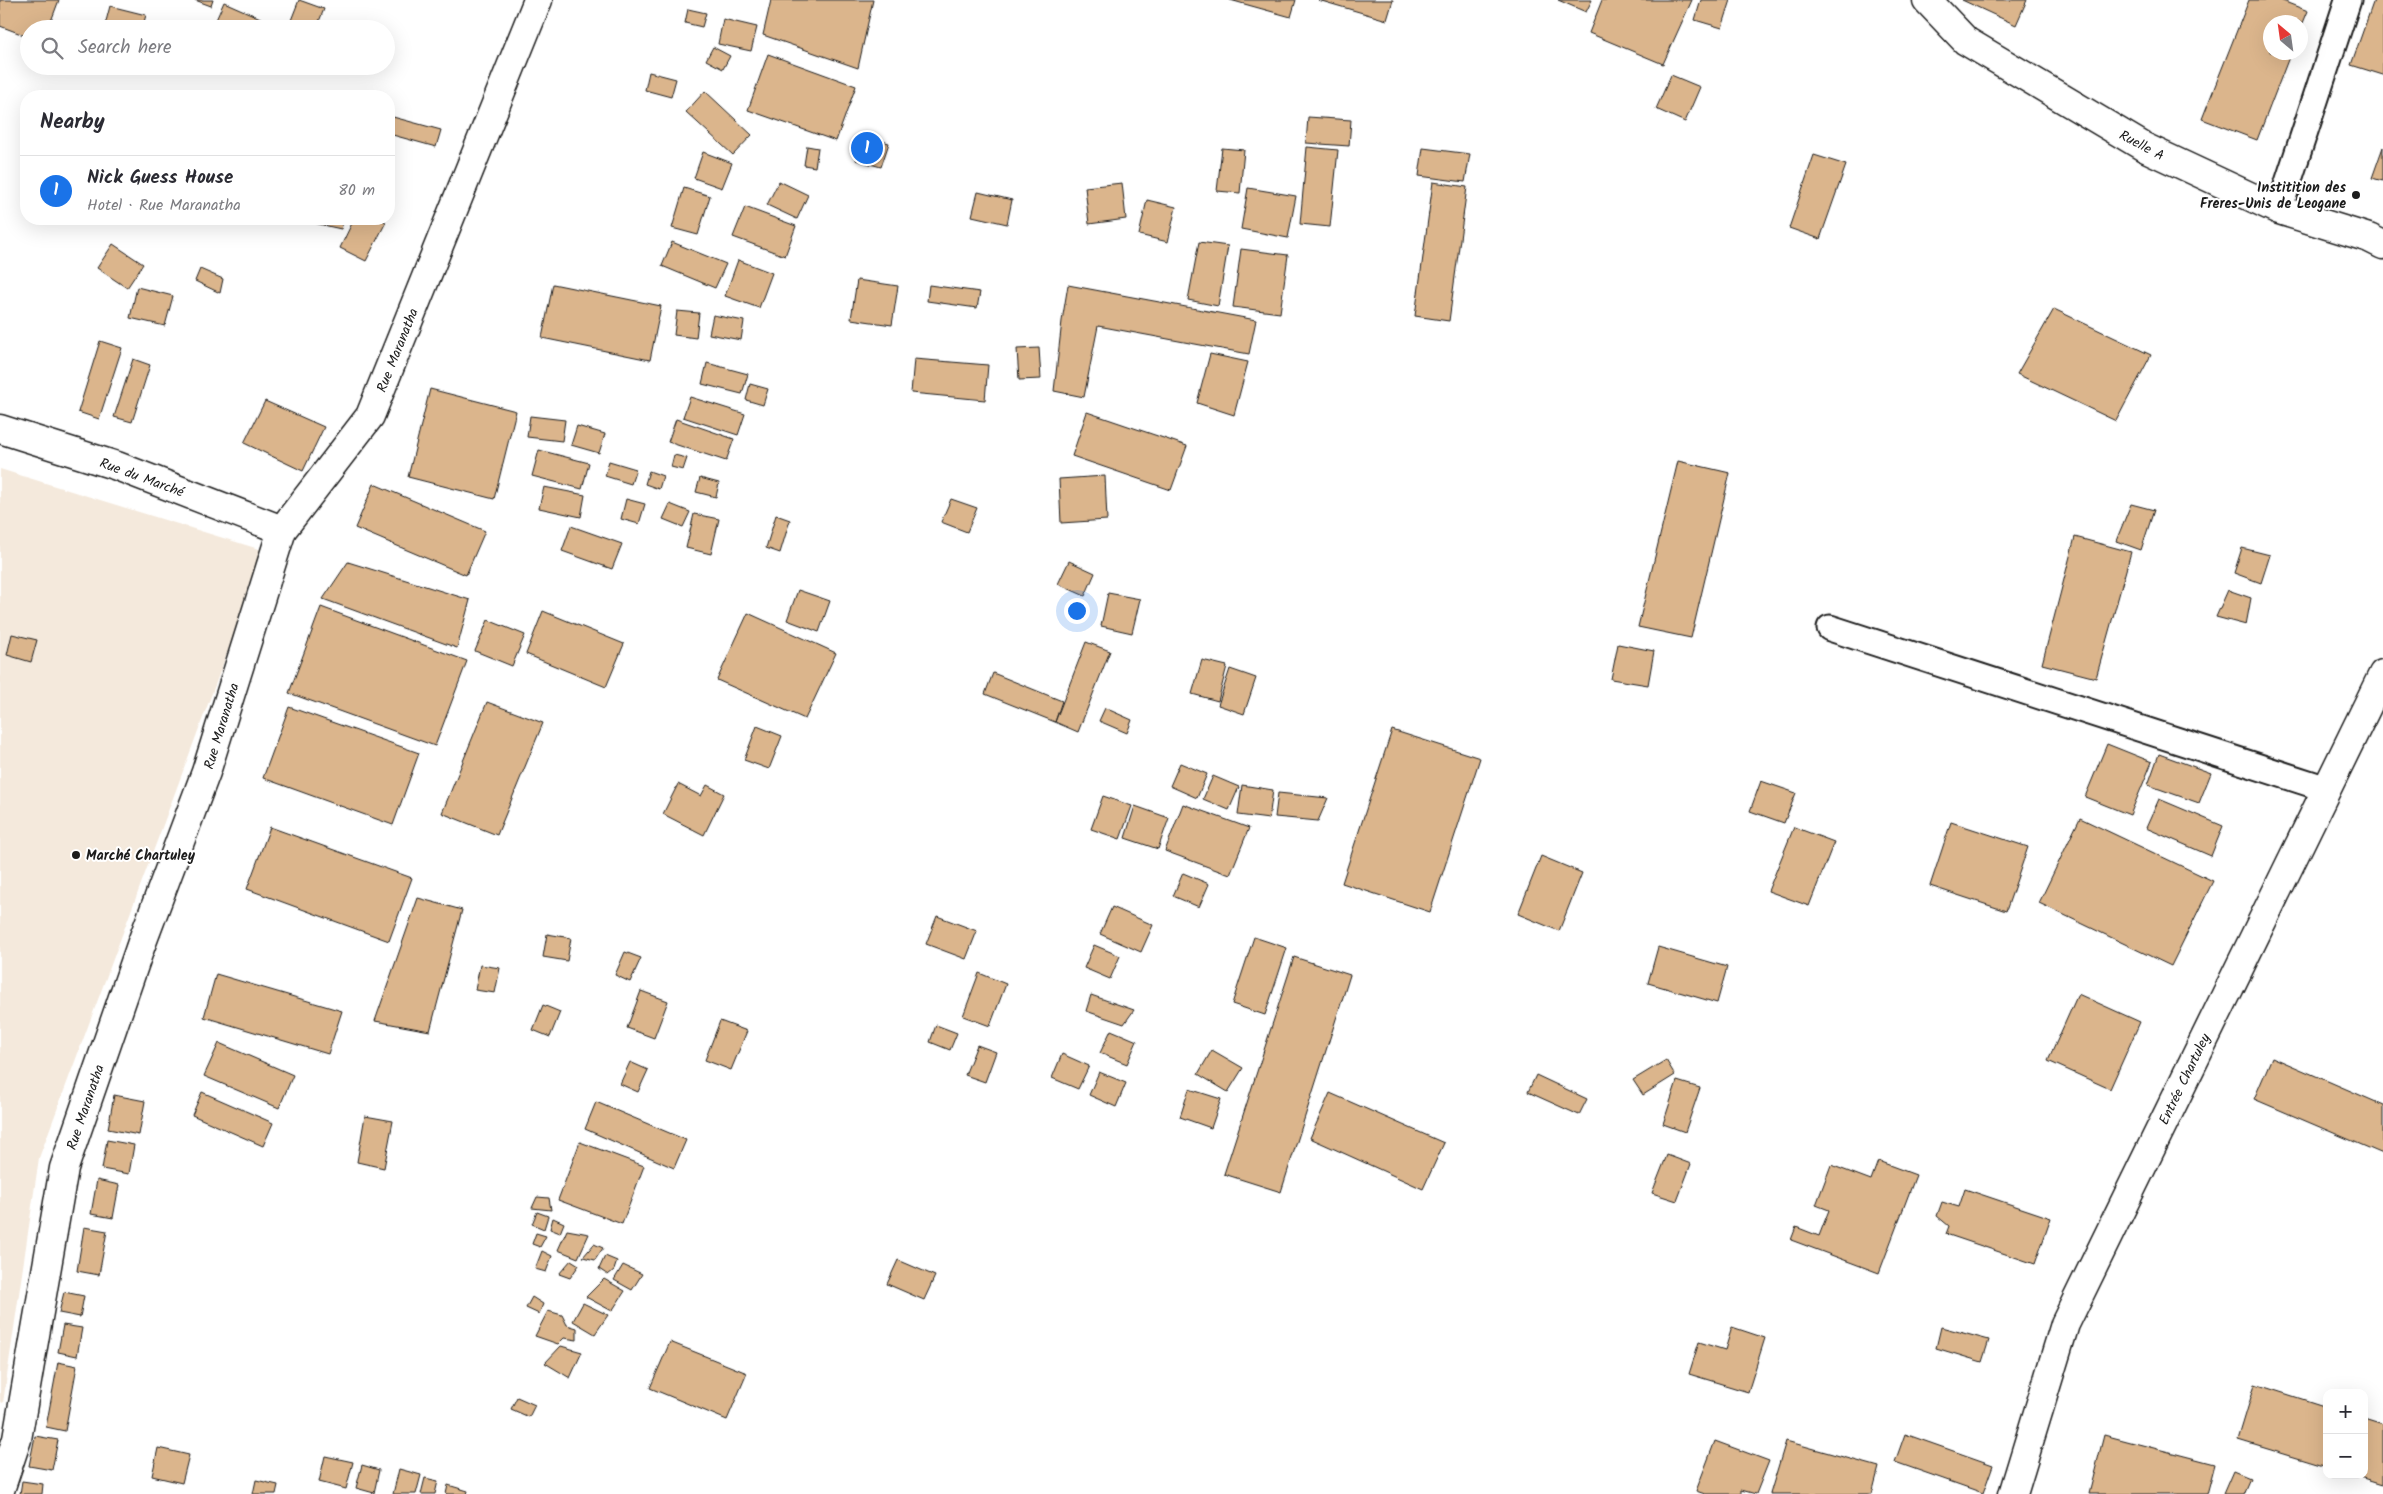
<!DOCTYPE html>
<html lang="en">
<head>
<meta charset="utf-8">
<style>
  body { margin:0; font-family:Kalam,sans-serif; background:#f2f2f3; color:#2b2b33 }
  .controls { position:absolute; right:15px; bottom:15px; display:grid; overflow:hidden; border-radius:10px; box-shadow:0 5px 20px #0002 }
  .controls button { width:45px; height:45px; display:grid; place-items:center; padding:0; border:0; border-bottom:1px solid #e1e1e2; background:#fff; color:#2b2b33; font:25px sans-serif }
  .compass { position:absolute; left:2263px; top:15px; width:45px; height:45px; border-radius:50%; background:#fff; box-shadow:0 5px 20px #0002; rotate:331deg }
  .you { position:absolute; left:1076px; top:610px; width:18px; height:18px; margin:-12px; border:4px solid #fff; border-radius:50%; background:#1a73e8; box-shadow:0 0 0 8px #1a73e833 }
  .badge { display:grid; place-items:center; width:32px; height:32px; border-radius:50%; background:#1a73e8; color:#fff; font-size:16px; font-weight:700 }
  .pin { position:absolute; translate:-50% -50%; border:2px solid #fff; box-shadow:0 1px 5px #0006 }
  .list { margin:0; padding:0; list-style:none }
  h2 { display:flex; justify-content:space-between; align-items:center; height:65px; margin:0; padding:0 20px; font-size:21px }
  h2 small { font-size:16px; font-weight:400; color:#7c7c81 }
  .list li { display:grid; grid-template-columns:32px 1fr auto; gap:15px; align-items:center; box-sizing:border-box; height:70px; padding:0 20px; border-top:1px solid #e1e1e2 }
  .list b { display:block; font-size:19px; white-space:nowrap }
  .list p { margin:0; font-size:16px; white-space:nowrap; color:#7c7c81 }
  .list em { font-size:16px; font-style:normal; color:#7c7c81 }
  .icon { flex:none; width:28px; height:28px; fill:none; stroke:currentColor; stroke-width:2; stroke-linecap:round; stroke-linejoin:round }
  .map { position:relative; flex:none; width:2383px; height:1494px; overflow:hidden }
  .search { position:absolute; background:#fff; box-shadow:0 5px 20px #0002; left:20px; top:20px; width:375px; height:55px; display:flex; align-items:center; gap:12px; box-sizing:border-box; padding:0 18px; border-radius:28px; color:#7c7c81; font-size:19px }
  .panel { position:absolute; background:#fff; box-shadow:0 5px 20px #0002; left:20px; top:90px; width:375px; height:135px; border-radius:20px }
  .map>svg:first-child { display:block }
  .built { fill:#f4e9dc }
  .building { fill:#dbb58c; stroke:#1c1c1c }
  .lines { fill:none; stroke-linecap:round; stroke-linejoin:round }
  .lane-casing { stroke:#1c1c1c; stroke-width:29 }
  .street-casing { stroke:#1c1c1c; stroke-width:31 }
  .lane { stroke:#fff; stroke-width:25 }
  .street { stroke:#fff; stroke-width:28 }
  .poi-dot { fill:#1c1c1c; stroke:#fff; stroke-width:2 }
  .labels { text-anchor:middle; stroke-width:4; stroke-linejoin:round; paint-order:stroke }
  .street-label { font-size:14px; fill:#1c1c1c; stroke:#fff }
  .poi-label { font-size:14px; font-weight:bold; fill:#1c1c1c; stroke:#fff; text-anchor:end }
</style>
</head>
<body>
<div class="map">
<svg width="2383" height="1494" viewBox="0 0 2383 1494">
  <rect width="100%" height="100%" fill="#fff"/>
  <filter id="ink" filterUnits="userSpaceOnUse"><feTurbulence type="fractalNoise" baseFrequency=".02" numOctaves="2"/><feDisplacementMap in="SourceGraphic" scale="10" xChannelSelector="R" yChannelSelector="G"/><feConvolveMatrix kernelMatrix="1 2 1 2 8 2 1 2 1" color-interpolation-filters="sRGB"/></filter>
  <g filter="url(#ink)">
    <!-- built -->
    <path class="built" d="M0 469 265 551 39 1158 3 1403 0 1402Z"/>
    <!-- building -->
    <path class="building" d="M0 0H59L48 29H29V37L0 26Z
      M195 0H213L211 6Z
      M299 0 324 9 316 29 288 28Z
      M771 0H873L858 68 763 35Z
      M1230 0H1296L1291 17Z
      M1318 0H1393L1387 20Z
      M1558 0H1592L1586 12Z
      M1602 0H1692L1663 64 1589 33Z
      M1701 0H1731L1722 28 1695 20Z
      M1962 0H2027L2016 25Z
      M2249 0H2280L2308 11 2300 30V22H2270V52H2291L2257 140 2202 119Z
      M2374 0H2383V75L2351 65Z
      M224 2 265 20 261 29H212Z
      M110 6 146 15 142 29H104Z
      M688 9 706 13 702 27 685 23Z
      M723 19 757 27 751 51 718 44Z
      M713 47 730 56 723 69 706 60Z
      M768 54 856 86 836 141 748 110Z
      M649 72 676 79 671 97 645 90Z
      M1671 75 1700 87 1685 122 1656 109Z
      M705 91 752 135 733 155 686 112Z
      M393 117 441 130 436 147 389 134Z
      M1308 117 1351 120 1349 146 1306 143Z
      M864 136 889 143 881 167 856 160Z
      M807 146 818 148 815 167 804 165Z
      M1307 147 1338 150 1330 227 1300 224Z
      M2383 147V181L2372 178Z
      M1222 148 1244 150 1240 193 1217 191Z
      M1423 148 1470 154 1465 182 1419 176Z
      M703 152 732 163 722 188 694 178Z
      M1814 155 1846 165 1820 239 1789 228Z
      M779 181 808 195 797 219 767 205Z
      M1433 182 1467 187 1449 321 1415 316Z
      M1122 183 1126 219 1089 224 1085 187Z
      M684 188 710 196 698 235 672 228Z
      M1248 188 1296 196 1288 238 1241 229Z
      M978 192 1012 200 1007 224 972 216Z
      M1147 200 1176 207 1168 242 1139 235Z
      M745 207 796 226 785 256 733 237Z
      M315 219H344L341 229 314 223Z
      M354 219H379L386 222 366 261 340 248Z
      M672 242 726 264 715 288 662 266Z
      M1199 242 1228 246 1218 306 1188 300Z
      M113 244 143 264 127 288 97 268Z
      M1241 249 1288 255 1280 313 1233 307Z
      M738 260 772 273 759 308 725 296Z
      M200 269 223 279 220 293 195 281Z
      M857 280 898 286 892 325 851 319Z
      M553 284 661 306 650 360 542 338Z
      M929 285 980 292 977 308 927 301Z
      M1068 285 1256 320 1249 354 1098 326 1084 397 1054 391 1062 321Z
      M137 287 173 296 165 326 130 318Z
      M2054 309 2151 355 2116 421 2017 374Z
      M677 311 699 313 696 338 674 335Z
      M713 315 744 321 741 340 709 334Z
      M100 341 122 348 99 419 78 412Z
      M1039 348 1041 379 1019 380 1017 349Z
      M1210 354 1248 362 1234 415 1197 403Z
      M133 359 150 365 132 422 114 417Z
      M914 359 988 365 985 400 911 393Z
      M707 363 748 374 742 394 702 384Z
      M750 384 768 389 763 405 746 400Z
      M430 389 516 411 494 499 408 477Z
      M690 397 745 414 738 435 683 417Z
      M265 401 324 427 303 471 244 443Z
      M1087 412 1187 446 1171 490 1072 456Z
      M530 416 565 420 562 441 527 437Z
      M676 419 734 439 726 461 668 442Z
      M577 426 605 434 599 453 571 445Z
      M539 450 589 463 582 489 532 476Z
      M674 455 687 458 683 470 671 467Z
      M609 461 636 469 631 484 605 476Z
      M1678 461 1730 473 1691 638 1638 627Z
      M649 471 663 476 659 489 645 484Z
      M1105 476 1107 520 1061 523 1059 479Z
      M700 478 719 483 716 497 696 492Z
      M374 484 485 531 466 575 355 528Z
      M544 487 585 495 581 517 539 508Z
      M626 499 645 504 639 524 621 519Z
      M951 499 977 508 967 532 941 522Z
      M670 504 690 512 683 527 663 519Z
      M2131 504 2154 510 2141 550 2116 541Z
      M694 514 719 519 711 554 686 548Z
      M776 515 790 520 780 553 766 548Z
      M571 526 622 544 612 569 562 551Z
      M2075 537 2131 552 2096 678 2042 664Z
      M2242 548 2270 555 2261 583 2234 573Z
      M1069 561 1095 573 1085 596 1058 584Z
      M348 562 470 600 457 648 323 599Z
      M798 590 830 601 819 632 787 620Z
      M2228 590 2251 598 2246 625 2216 617Z
      M1108 593 1140 599 1132 633 1101 626Z
      M321 607 467 661 435 746 289 693Z
      M543 611 624 644 606 687 526 654Z
      M748 613 836 653 805 719 717 680Z
      M488 620 525 635 512 666 475 651Z
      M12 634 37 640 31 662 7 655Z
      M1086 642 1110 651 1078 732 1055 722Z
      M1618 644 1654 651 1648 685 1611 679Z
      M1202 660 1227 666 1218 701 1192 694Z
      M1230 669 1256 678 1244 714 1218 705Z
      M993 673 1062 701 1055 722 985 694Z
      M487 702 543 723 497 835 442 813Z
      M289 707 419 753 393 825 263 778Z
      M1105 708 1132 720 1127 733 1099 721Z
      M757 726 782 736 769 769 744 760Z
      M1392 730 1480 758 1430 912 1342 883Z
      M2107 744 2152 762 2130 815 2085 797Z
      M2159 754 2211 773 2199 803 2148 785Z
      M1180 763 1207 774 1197 798 1170 786Z
      M1213 776 1239 787 1229 810 1203 799Z
      M1761 781 1796 793 1784 823 1750 811Z
      M678 784 701 796 707 785 724 794 704 835 663 814Z
      M1242 785 1273 790 1269 819 1238 815Z
      M1278 793 1328 798 1318 821 1275 817Z
      M1103 796 1132 806 1120 839 1091 829Z
      M2159 799 2223 826 2211 856 2146 828Z
      M1183 804 1249 828 1230 875 1165 851Z
      M1135 806 1169 818 1158 849 1125 838Z
      M2080 818 2213 881 2171 966 2039 903Z
      M1951 822 2028 847 2006 911 1930 886Z
      M270 827 412 878 389 941 247 889Z
      M1794 827 1834 842 1809 906 1768 891Z
      M1541 856 1582 873 1559 931 1518 914Z
      M1183 873 1209 884 1199 907 1173 896Z
      M418 898 462 910 430 1031 375 1021Z
      M1112 907 1153 925 1141 952 1100 934Z
      M937 916 977 931 966 959 926 944Z
      M547 934 571 938 567 961 543 957Z
      M1254 937 1287 948 1265 1015 1232 1004Z
      M1094 945 1120 956 1110 979 1084 968Z
      M1658 947 1727 967 1717 1003 1648 983Z
      M625 952 641 958 630 982 615 975Z
      M1294 957 1350 975 1281 1192 1224 1174Z
      M480 965 500 968 495 993 475 990Z
      M979 973 1006 984 990 1026 963 1016Z
      M216 974 342 1011 328 1054 204 1017Z
      M641 991 668 1001 654 1038 627 1028Z
      M2078 994 2140 1022 2110 1089 2048 1061Z
      M1091 995 1134 1010 1124 1024 1086 1011Z
      M543 1005 560 1012 550 1037 533 1030Z
      M720 1021 747 1031 731 1070 705 1060Z
      M936 1025 957 1033 950 1050 930 1042Z
      M1111 1030 1137 1041 1127 1064 1100 1053Z
      M219 1043 293 1075 279 1108 204 1076Z
      M977 1045 996 1052 985 1082 965 1075Z
      M1212 1050 1243 1068 1228 1092 1198 1074Z
      M1062 1054 1089 1066 1078 1089 1052 1078Z
      M2272 1057 2383 1105V1154L2254 1099Z
      M1666 1060 1675 1075 1643 1095 1633 1080Z
      M630 1062 648 1070 638 1092 620 1084Z
      M1099 1072 1126 1083 1116 1107 1089 1095Z
      M1536 1075 1587 1099 1579 1115 1528 1092Z
      M1677 1081 1700 1088 1685 1132 1663 1124Z
      M1189 1089 1221 1099 1211 1128 1180 1117Z
      M202 1092 273 1123 263 1146 192 1115Z
      M1330 1093 1444 1143 1423 1189 1310 1138Z
      M114 1095 145 1101 139 1135 108 1129Z
      M596 1102 686 1140 674 1168 585 1129Z
      M365 1116 393 1121 384 1168 357 1162Z
      M107 1140 134 1145 129 1174 102 1169Z
      M580 1142 644 1166 622 1224 558 1200Z
      M1667 1155 1691 1164 1677 1201 1652 1193Z
      M1878 1161 1916 1175 1879 1273 1791 1240 1796 1227 1819 1236 1829 1210 1816 1205 1831 1165 1871 1180Z
      M97 1180 119 1185 113 1218 91 1214Z
      M1965 1189 2051 1218 2035 1264 1946 1234 1949 1226 1937 1216 1942 1202 1959 1207Z
      M537 1197 549 1198 551 1210 532 1208Z
      M537 1212 548 1216 544 1229 532 1224Z
      M553 1218 564 1223 560 1233 550 1229Z
      M84 1227 107 1231 99 1275 77 1271Z
      M567 1230 589 1234 578 1258 558 1250Z
      M536 1233 546 1236 540 1247 532 1244Z
      M594 1244 603 1248 595 1260 583 1257Z
      M542 1251 552 1256 546 1272 535 1269Z
      M605 1256 617 1261 614 1270 608 1275 599 1269Z
      M571 1260 579 1265 570 1278 559 1274Z
      M898 1260 935 1276 924 1300 887 1284Z
      M623 1265 642 1274 632 1290 614 1280Z
      M604 1279 625 1291 612 1311 586 1297Z
      M64 1292 84 1296 80 1317 59 1313Z
      M532 1297 543 1304 539 1314 526 1308Z
      M583 1303 608 1315 595 1334 573 1321Z
      M548 1311 562 1315 567 1325 577 1328V1340L564 1338 558 1344 535 1336Z
      M63 1325 82 1328 77 1356 58 1352Z
      M1732 1327 1765 1338 1748 1392 1689 1374 1699 1342 1725 1350Z
      M1941 1327 1989 1340 1982 1362 1936 1348Z
      M670 1342 747 1373 727 1420 650 1388Z
      M561 1346 582 1352 570 1378 545 1363Z
      M58 1362 77 1366 65 1431 46 1427Z
      M2255 1384 2327 1407V1467L2238 1440Z
      M517 1397 535 1405 529 1417 511 1409Z
      M2364 1418 2383 1424V1484L2354 1475H2364Z
      M1905 1434 1993 1465 1983 1493 1895 1462Z
      M2104 1435 2215 1464 2207 1494H2089Z
      M35 1436 58 1440 52 1470 29 1466Z
      M1715 1441 1769 1461 1756 1494 1741 1490V1494H1705L1696 1491Z
      M1786 1441 1879 1467 1872 1494H1770Z
      M158 1448 189 1455 182 1483 152 1476Z
      M325 1456 353 1462 346 1489 319 1482Z
      M362 1465 379 1470 374 1493 356 1488Z
      M399 1469 421 1475 416 1494H393Z
      M2233 1471 2250 1478 2243 1494H2223Z
      M425 1478 438 1481 435 1494H421Z
      M256 1480 278 1485 276 1494H253Z
      M22 1481 43 1484 42 1494H20Z
      M448 1485 468 1491 467 1494H446Z"/>
    <g class="lines">
      <defs>
        <path id="lane" d="M2279 210 2348 0
          M1830 628 2327 789"/>
        <path id="street" d="M1927 0 1966 41 2144 147 2279 210 2369 238 2383 245
          M0 429 117 466 282 530
          M0 1490 17 1439 64 1168 141 945 206 772 282 530 370 416 538 0
          M2013 1494 2065 1324 2383 674"/>
      </defs>
      <!-- lane casing -->
      <use href="#lane" class="lane-casing"/>
      <!-- street casing -->
      <use href="#street" class="street-casing"/>
      <!-- lane -->
      <use href="#lane" class="lane"/>
      <!-- street -->
      <use href="#street" class="street"/>
    </g>
  </g>
  <!-- markers -->
  <g class="poi-dot">
    <circle cx="2356" cy="195" r="5"/>
    <circle cx="76" cy="855" r="5"/>
  </g>
  <g class="labels">
    <!-- street labels -->
    <g class="street-label">
      <text transform="translate(2142 145) rotate(28)" y="5">Ruelle A</text>
      <text transform="translate(397 350) rotate(-68)" y="5">Rue Maranatha</text>
      <text transform="translate(142 477) rotate(20)" y="5">Rue du Marché</text>
      <text transform="translate(221 726) rotate(-73)" y="5">Rue Maranatha</text>
      <text transform="translate(2184 1079) rotate(-64)" y="5">Entrée Chartuley</text>
      <text transform="translate(85 1107) rotate(-71)" y="5">Rue Maranatha</text>
    </g>
    <!-- poi labels -->
    <g class="poi-label">
      <text x="2346" y="192">Institition des<tspan x="2346" dy="16">Freres-Unis de Leogane</tspan></text>
      <text x="86" y="860" text-anchor="start">Marché Chartuley</text>
    </g>
  </g>
</svg>
<div class="controls">
<button>+</button>
<button>−</button>
</div>
<svg class="compass" viewBox="-18 -18 36 36"><path d="M0-13l5 13h-10z" fill="#e53935"/><path d="M0 13l5-13h-10z" fill="#7c7c81"/></svg>
<div class="you"></div>
<div class="pin badge" style="left:867px;top:148px">1</div>
<div class="search"><svg class="icon" aria-label="search" viewBox="0 0 24 24"><circle cx="10" cy="10" r="6"/><path d="M15 15l6 6"/></svg>Search here</div>
<section class="panel">
<h2>Nearby<small></small></h2>
<ul class="list">
<li><span class="badge">1</span><div><b>Nick Guess House</b><p>Hotel · Rue Maranatha</p></div><em>80 m</em></li>
</ul>
</section>
</div>
</body>
</html>
